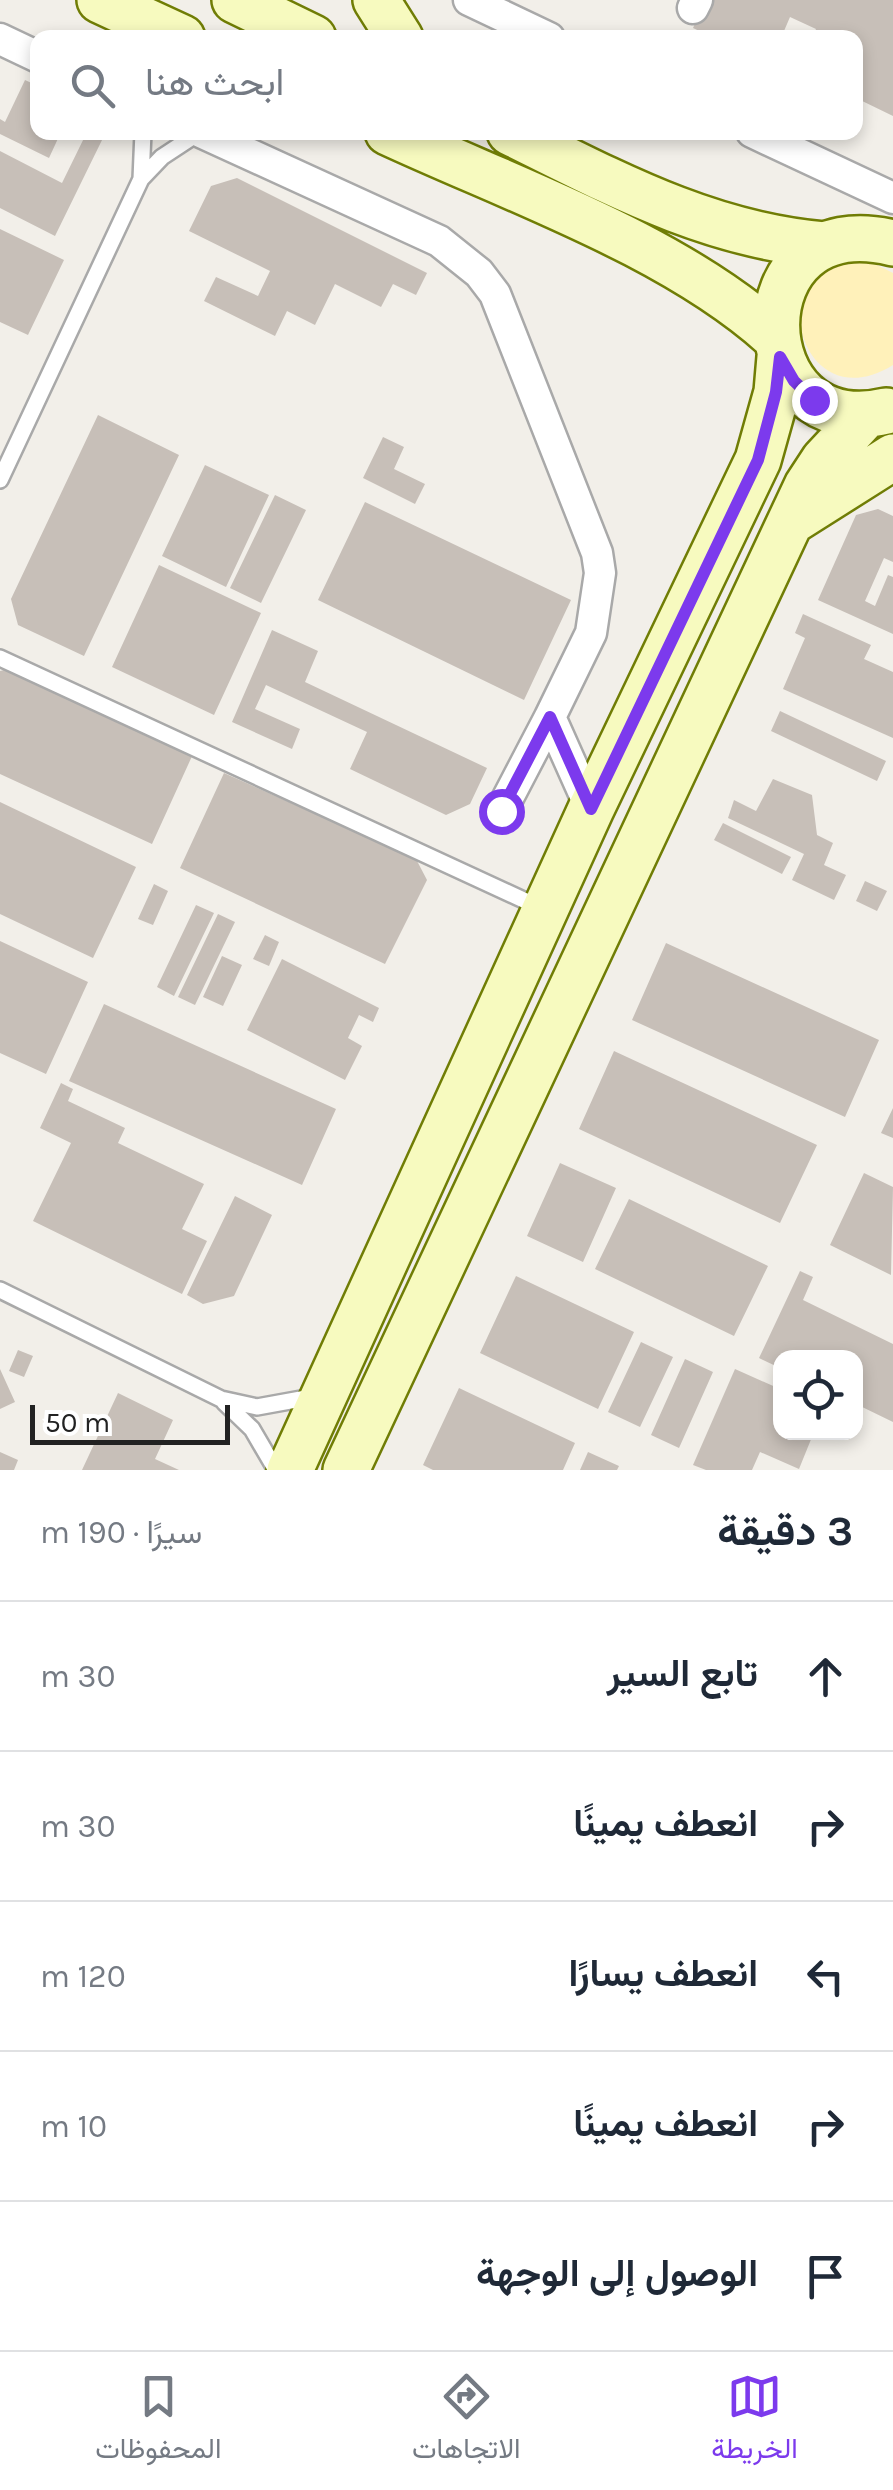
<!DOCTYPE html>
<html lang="ar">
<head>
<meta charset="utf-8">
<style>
  body { margin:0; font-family:Karla,Vazirmatn,sans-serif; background:#f6f6f7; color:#1f2937; direction:rtl }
  .controls { position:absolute; right:30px; bottom:30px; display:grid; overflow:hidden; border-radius:20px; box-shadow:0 5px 15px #0003 }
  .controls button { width:90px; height:90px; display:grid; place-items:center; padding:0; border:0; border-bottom:2px solid #e0e1e3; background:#fff; color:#1f2937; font:50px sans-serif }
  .scale { position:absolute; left:30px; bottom:25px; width:200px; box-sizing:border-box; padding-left:10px; border:5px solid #222; border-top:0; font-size:28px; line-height:35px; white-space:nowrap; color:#222; -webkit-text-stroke:8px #fff; paint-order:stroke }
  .stop { position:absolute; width:30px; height:30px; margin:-22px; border:8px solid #7c3aed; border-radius:50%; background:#fff }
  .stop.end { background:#7c3aed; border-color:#fff; box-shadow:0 2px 10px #0008 }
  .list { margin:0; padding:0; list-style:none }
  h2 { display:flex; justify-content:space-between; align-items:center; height:130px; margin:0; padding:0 40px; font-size:42px }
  h2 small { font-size:32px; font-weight:400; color:#747a83 }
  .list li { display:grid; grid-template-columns:65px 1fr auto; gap:30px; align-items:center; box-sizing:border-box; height:150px; padding:0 40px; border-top:2px solid #e0e1e3 }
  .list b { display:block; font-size:38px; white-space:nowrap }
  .list em { font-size:32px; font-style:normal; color:#747a83 }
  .icon { flex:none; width:55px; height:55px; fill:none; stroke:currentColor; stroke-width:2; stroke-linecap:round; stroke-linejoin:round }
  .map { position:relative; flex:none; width:893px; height:1470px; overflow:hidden; direction:ltr }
  .search { position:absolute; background:#fff; box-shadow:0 5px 15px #0003; left:30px; right:30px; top:30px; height:110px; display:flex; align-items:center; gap:25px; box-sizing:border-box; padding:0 35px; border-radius:20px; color:#747a83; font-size:38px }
  .sheet { height:880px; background:#fff }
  nav { display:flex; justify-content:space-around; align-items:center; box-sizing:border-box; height:140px; border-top:2px solid #e0e1e3; background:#fff; font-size:28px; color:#747a83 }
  nav a { display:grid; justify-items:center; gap:5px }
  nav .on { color:#7c3aed }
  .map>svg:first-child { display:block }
  .sand { fill:#fff1ba }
  .building { fill:#c7bfb8 }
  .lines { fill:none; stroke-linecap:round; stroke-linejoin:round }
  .lane-casing { stroke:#a9a9a9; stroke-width:20 }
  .street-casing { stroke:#a9a9a9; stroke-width:35 }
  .secondary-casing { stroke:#707d05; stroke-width:50 }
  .lane { stroke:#fff; stroke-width:15 }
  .street { stroke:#fff; stroke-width:30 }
  .secondary { stroke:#f7fabf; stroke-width:45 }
  .route { stroke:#7c3aed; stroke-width:12 }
</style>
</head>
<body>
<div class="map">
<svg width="893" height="1470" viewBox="0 0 893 1470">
  <rect width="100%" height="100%" fill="#f2efe9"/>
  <!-- sand -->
  <path class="sand" d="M869 261 893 273V365C805 420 765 282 837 263 847 261 859 262 869 261Z"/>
  <!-- building -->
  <path class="building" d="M706 0H893V116L856 98V38H812L816 29 790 17 781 38H714L693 28Z
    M25 80 38 86V132H61L49 158 0 134V119L5 122Z
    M87 132H101L103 138 55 236 0 208V151L62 183Z
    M237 178 427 273 416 295 393 284 381 307 335 284 315 325 287 311 275 336 204 301 216 277 258 296 270 271 189 231 211 186Z
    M0 229 64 260 28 335 0 322Z
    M98 415 179 455 84 656 18 625 11 599Z
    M383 437 404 447 394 469 425 484 415 504 363 478Z
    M205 465 269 495 226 587 162 556Z
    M275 495 306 510 261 603 230 588Z
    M365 502 571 600 524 700 318 600Z
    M878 509 893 516V562L884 558 865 601 875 606 888 575 893 577V634L818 600 856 515Z
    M159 565 261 613 214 715 112 667Z
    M803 614 871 645 864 659 893 672V738L783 689 805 638 795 633Z
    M272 630 318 651 305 682 487 768 470 804 446 815 350 769 367 732 266 685 255 709 300 729 292 749 232 722Z
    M8 669 193 754 152 844 0 774V671Z
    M780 711 886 761 877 781 771 731Z
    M224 773 416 859 427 880 385 964 180 868Z
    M773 779 812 795 817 835 833 843 824 865 846 875 834 900 792 880 804 854 728 818 734 800 756 811Z
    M0 802 136 867 93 958 0 914Z
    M723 823 791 857 782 874 714 840Z
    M865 881 887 891 877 911 856 901Z
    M154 884 168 891 153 925 138 919Z
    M196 905 214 913 174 996 157 987Z
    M218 914 235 922 195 1005 178 997Z
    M265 935 279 942 269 966 253 959Z
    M0 941 88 982 46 1074 0 1053Z
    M666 943 879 1040 845 1117 632 1020Z
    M222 956 242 965 223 1006 203 997Z
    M282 959 379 1008 373 1022 359 1015 348 1038 362 1046 345 1080 247 1030Z
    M104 1004 336 1109 302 1185 69 1081Z
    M614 1051 817 1145 780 1223 579 1129Z
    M61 1083 73 1089 68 1101 125 1128 118 1143 204 1184 182 1229 207 1241 182 1294 33 1221 71 1143 40 1128Z
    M893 1108V1138L881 1133Z
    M560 1163 616 1188 583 1262 527 1236Z
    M864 1173 893 1187 891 1275 830 1245Z
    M235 1196 272 1215 234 1296 203 1304 187 1295Z
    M629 1199 768 1266 734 1336 595 1269Z
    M800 1271 813 1277 803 1300 893 1344V1422L856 1404V1358H780V1368L759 1358Z
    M516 1276 634 1332 598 1409 480 1353Z
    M641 1342 673 1357 640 1427 608 1412Z
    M18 1350 33 1356 24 1377 9 1371Z
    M685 1359 713 1372 679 1448 651 1435Z
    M0 1369 15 1402 0 1409Z
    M735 1369 780 1389V1432H814L799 1469 760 1452 752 1470H706L693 1465Z
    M459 1388 575 1443 563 1470H433L423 1465Z
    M118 1393 173 1420 155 1459 179 1470H82Z
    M0 1452 18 1460 14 1470H0Z
    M588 1452 619 1466 617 1470H580Z"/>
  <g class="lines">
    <defs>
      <path id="lane" d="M141 179 143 132
        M0 480 141 179 162 157 200 132
        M0 658 543 909
        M0 1290 221 1399 257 1407 312 1397
        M224 1402 252 1429 276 1470"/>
      <path id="street" d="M469 0 549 38
        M693 8 697 0
        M0 39 38 57
        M201 132 439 241 479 273 495 294 597 553 600 573 591 633 550 717 591 809
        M752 132 893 198
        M501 811 550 717"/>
      <path id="secondary" d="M100 0 182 38
        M235 0 313 38
        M376 0 400 38
        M388 132C513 190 673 245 774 336
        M510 132C613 183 708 235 824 245
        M886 411C743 445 735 204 893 243
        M792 521 893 457
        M290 1470 591 809 758 460 777 392 780 357
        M346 1470 807 486 824 460 866 415"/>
    </defs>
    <!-- lane casing -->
    <use href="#lane" class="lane-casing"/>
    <!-- street casing -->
    <use href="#street" class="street-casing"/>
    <!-- secondary casing -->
    <use href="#secondary" class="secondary-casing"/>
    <!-- lane -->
    <use href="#lane" class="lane"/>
    <!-- street -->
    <use href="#street" class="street"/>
    <!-- secondary -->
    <use href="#secondary" class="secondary"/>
  </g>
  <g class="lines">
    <!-- route -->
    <path class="route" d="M501 811 550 717 591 809 758 460 776 392 780 357 794 381 814 400"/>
  </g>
</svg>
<div class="controls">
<button><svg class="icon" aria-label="locate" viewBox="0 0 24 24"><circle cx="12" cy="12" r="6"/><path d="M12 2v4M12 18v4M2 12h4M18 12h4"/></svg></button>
</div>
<div class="scale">50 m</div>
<div class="stop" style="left:501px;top:811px"></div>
<div class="stop end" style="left:814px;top:400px"></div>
<div class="search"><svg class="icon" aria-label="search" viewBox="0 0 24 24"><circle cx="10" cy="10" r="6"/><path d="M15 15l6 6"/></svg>ابحث هنا</div>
</div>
<section class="sheet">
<h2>3 دقيقة<small>سيرًا · 190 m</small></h2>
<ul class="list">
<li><svg class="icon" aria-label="ahead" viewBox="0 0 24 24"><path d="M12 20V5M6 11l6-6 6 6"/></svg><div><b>تابع السير</b></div><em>30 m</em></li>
<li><svg class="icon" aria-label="right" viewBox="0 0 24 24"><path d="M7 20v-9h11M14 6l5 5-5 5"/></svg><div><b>انعطف يمينًا</b></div><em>30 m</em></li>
<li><svg class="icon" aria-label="left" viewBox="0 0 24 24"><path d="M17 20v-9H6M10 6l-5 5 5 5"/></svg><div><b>انعطف يسارًا</b></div><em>120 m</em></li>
<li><svg class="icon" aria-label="right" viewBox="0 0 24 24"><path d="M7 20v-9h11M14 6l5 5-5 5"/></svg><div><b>انعطف يمينًا</b></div><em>10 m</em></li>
<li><svg class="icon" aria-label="arrive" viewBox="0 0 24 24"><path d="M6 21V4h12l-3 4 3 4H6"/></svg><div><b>الوصول إلى الوجهة</b></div></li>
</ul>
</section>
<nav>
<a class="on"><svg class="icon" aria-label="map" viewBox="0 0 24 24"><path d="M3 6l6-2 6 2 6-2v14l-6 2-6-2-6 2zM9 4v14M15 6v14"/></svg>الخريطة</a>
<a><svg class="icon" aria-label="directions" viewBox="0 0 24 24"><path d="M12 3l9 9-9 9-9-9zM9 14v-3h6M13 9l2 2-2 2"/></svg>الاتجاهات</a>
<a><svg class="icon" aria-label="saved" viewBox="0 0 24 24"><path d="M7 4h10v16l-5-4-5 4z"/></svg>المحفوظات</a>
</nav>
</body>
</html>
